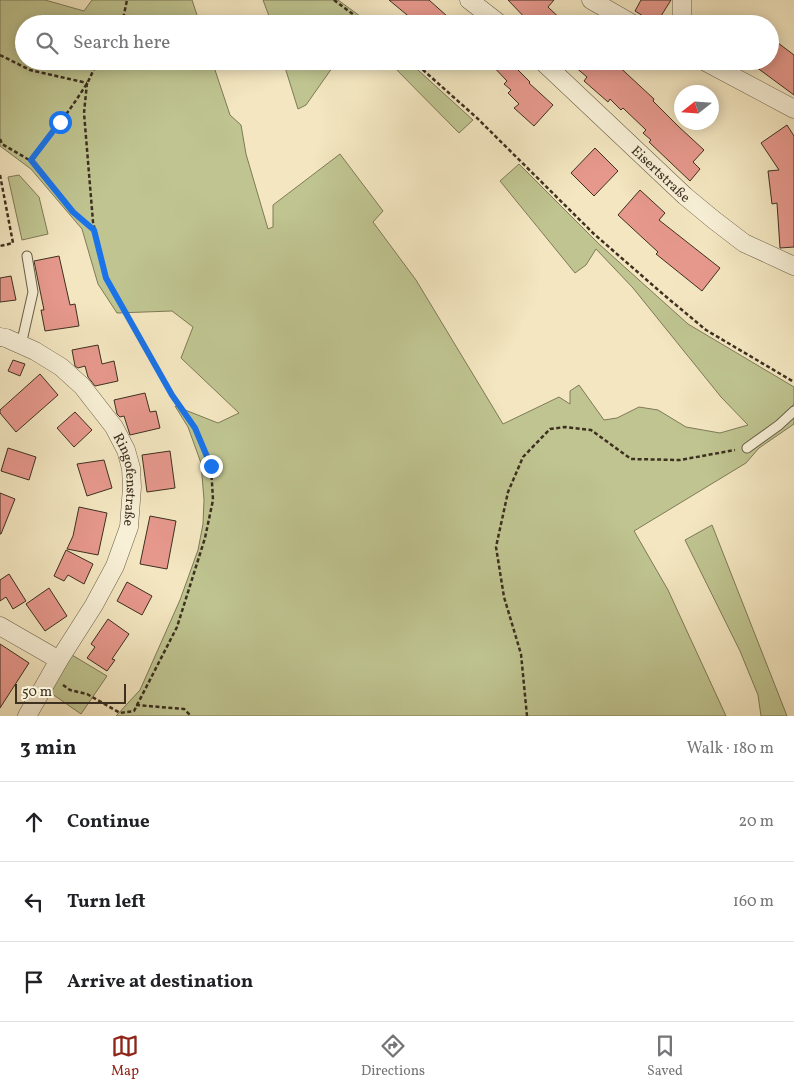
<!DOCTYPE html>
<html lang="en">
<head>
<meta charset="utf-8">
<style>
  body { margin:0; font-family:Vollkorn,serif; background:#f2f2f2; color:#202124 }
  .compass { position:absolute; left:674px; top:85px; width:45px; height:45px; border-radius:50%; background:#fff; box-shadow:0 2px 12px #0003; rotate:253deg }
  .scale { position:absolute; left:15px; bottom:12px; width:111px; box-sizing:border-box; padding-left:5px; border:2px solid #3d3020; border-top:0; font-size:14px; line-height:18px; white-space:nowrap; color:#3d3020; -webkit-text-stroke:4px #f7efd6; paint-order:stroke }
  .stop { position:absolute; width:15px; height:15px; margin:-11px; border:4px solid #1a73e8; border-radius:50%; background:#fff }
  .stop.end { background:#1a73e8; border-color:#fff; box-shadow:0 1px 5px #0008 }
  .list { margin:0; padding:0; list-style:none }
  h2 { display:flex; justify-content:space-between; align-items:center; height:65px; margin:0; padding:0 20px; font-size:21px }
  h2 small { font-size:16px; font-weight:400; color:#757577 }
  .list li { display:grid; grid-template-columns:32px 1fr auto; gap:15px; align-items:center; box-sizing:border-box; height:80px; padding:0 20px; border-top:1px solid #e0e0e0 }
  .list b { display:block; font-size:19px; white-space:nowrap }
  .list em { font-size:16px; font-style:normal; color:#757577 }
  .icon { flex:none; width:28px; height:28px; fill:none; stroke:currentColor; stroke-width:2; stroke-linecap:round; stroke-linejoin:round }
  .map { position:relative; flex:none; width:794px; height:716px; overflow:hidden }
  .search { position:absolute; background:#fff; box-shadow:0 2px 12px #0003; left:15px; right:15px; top:15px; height:55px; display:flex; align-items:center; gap:12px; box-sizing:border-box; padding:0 18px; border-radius:28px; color:#757577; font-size:19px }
  .sheet { height:305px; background:#fff }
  nav { display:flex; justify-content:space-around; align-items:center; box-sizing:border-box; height:70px; border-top:1px solid #e0e0e0; background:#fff; font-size:14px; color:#757577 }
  nav a { display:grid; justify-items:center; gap:2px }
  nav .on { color:#8f2418 }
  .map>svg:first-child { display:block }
  .green { fill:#bfc490; stroke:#7e7a58 }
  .building { fill:#e6988c; stroke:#3d3020 }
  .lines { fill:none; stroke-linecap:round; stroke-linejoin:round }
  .lane-casing { stroke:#6a5e48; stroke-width:11 }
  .street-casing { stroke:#6a5e48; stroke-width:19 }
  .path { stroke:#3d3020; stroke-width:2.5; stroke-dasharray:4 2.5; stroke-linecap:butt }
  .lane { stroke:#f7efd6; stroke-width:9 }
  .street { stroke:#f7efd6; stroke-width:18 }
  .route { stroke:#1a73e8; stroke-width:6 }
  .labels { text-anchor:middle; stroke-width:4; stroke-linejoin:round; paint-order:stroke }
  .street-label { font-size:14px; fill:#3d3020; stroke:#f7efd6 }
</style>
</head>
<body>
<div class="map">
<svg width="794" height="716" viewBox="0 0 794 716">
  <rect width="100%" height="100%" fill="#f3e6c0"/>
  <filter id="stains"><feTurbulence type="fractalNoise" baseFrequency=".004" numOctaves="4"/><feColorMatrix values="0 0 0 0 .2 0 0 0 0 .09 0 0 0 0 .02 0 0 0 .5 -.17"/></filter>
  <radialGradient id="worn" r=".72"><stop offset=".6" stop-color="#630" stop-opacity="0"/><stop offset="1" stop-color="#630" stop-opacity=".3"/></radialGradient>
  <!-- green -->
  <path class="green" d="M0 0H45L84 11 92 0H192L200 24H24V61H212L230 115 241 125 246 154 268 229 273 227V205L340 154 383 211 373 222 416 280 503 424 559 397 570 404V391L579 385 604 420 617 418 639 407 658 410 686 427 720 433 748 425 721 397 633 288 596 249 586 265 575 273 500 181 519 164 599 244 688 324 794 387V404L770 428 755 436 757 443 794 416V424L759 448 746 463 634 531 668 590 726 716H116L140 690 180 600 198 550 203 524 204 500 201 463 188 427 175 406 218 423 239 413 181 358 193 327 172 311 117 313 98 284 82 229 31 169 0 146Z
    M263 0H338L371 24H272Z
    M283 61H337L306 105 298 109Z
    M388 61H408L473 120 459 133Z
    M19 175 39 197 48 234 22 240 8 177Z
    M712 525 787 716H761L758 695 740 651 685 540Z
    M72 655 107 676 81 714 48 691Z"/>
  <!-- building -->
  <path class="building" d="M389 0H429L456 24H418Z
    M508 0H554L548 7 566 24H531Z
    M641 0H671L656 24 635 11Z
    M770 37 794 55V95L748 61H770Z
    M488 61H509L530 82 529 83 553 105 534 126 514 108 519 104 508 93 511 90 504 84 507 81Z
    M568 61H613L654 99 653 101 678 126 704 150 693 162 700 169 690 181 649 142 651 140 643 133 646 130 623 108 621 110 610 99 608 102 584 81 587 77Z
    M787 125 794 136V247L780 248 777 203 772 204 768 171 779 170 761 143Z
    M595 148 618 171 594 196 571 173Z
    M640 190 665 213 659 220 720 268 702 291 656 254 658 252 618 215Z
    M59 256 70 305 75 304 79 326 45 331 41 310H44L34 261Z
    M11 276 16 300 0 302V278Z
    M98 345 102 364 114 361 118 381 95 386 88 377 85 366 78 368 75 366 72 350Z
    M13 360 25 364 20 376 8 371Z
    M40 374 58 395 16 432 0 413V410Z
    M145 393 150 412 156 411 160 428 130 435 124 416 120 417 117 414 114 400Z
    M75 412 92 430 74 447 57 428Z
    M8 448 36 457 29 480 1 471Z
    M170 451 175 488 147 492 142 455Z
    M104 460 112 488 87 496 77 464Z
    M0 493 15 499 1 534H0Z
    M79 507 107 513 98 555 67 549 73 536Z
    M150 516 176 521 167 569 140 564Z
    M66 550 93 564 84 584 68 575 64 581 54 576Z
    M9 574 26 601 13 609 6 597 0 601V580Z
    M127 582 152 596 142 615 117 601Z
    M49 588 67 616 45 631 26 604Z
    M108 619 129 634 112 659 115 660 107 671 87 658 95 647 91 644Z
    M0 644 29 663 0 708Z"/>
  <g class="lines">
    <defs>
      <path id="lane" d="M21 345 33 292 27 256
        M747 448 779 425 794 411"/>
      <g id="street">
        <path d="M469 0 500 24"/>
        <path d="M591 0 633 24"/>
        <path d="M682 24V0"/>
        <path id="s1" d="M542 61 685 196 714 220 744 243 794 266"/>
        <path d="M704 61 794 109"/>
        <path id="s2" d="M0 337 6 338 35 351 61 367 82 386 114 427 126 450 131 468 132 487 129 527 115 566 94 605 59 660 27 716"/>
        <path d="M0 626 59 660"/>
      </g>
    </defs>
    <!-- lane casing -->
    <use href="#lane" class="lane-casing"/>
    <!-- street casing -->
    <use href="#street" class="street-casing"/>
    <!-- path -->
    <path class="path" d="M334 0 366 24
      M122 24 127 0
      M0 55 30 70 87 83
      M413 61 477 118 594 234 664 295 706 330 794 382
      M0 139 2 144 31 161 73 212 94 230
      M31 161C50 136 69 112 86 85 91 77 93 69 99 61
      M0 175 13 243 0 246
      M63 685 70 690 87 694 120 713 134 711 177 627 205 538 213 500 211 466 195 428 172 395 106 278 93 222 84 113 87 83
      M136 705 184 709 191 716
      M527 716 521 654 504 597 496 547 508 492 523 457 550 429 565 427 591 430 631 459 680 460 735 450"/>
    <!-- lane -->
    <use href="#lane" class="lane"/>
    <!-- street -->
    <use href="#street" class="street"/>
  </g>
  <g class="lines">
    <!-- route -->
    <path class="route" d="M60 122 31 160 73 212 94 230 106 278 172 395 195 428 211 466"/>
  </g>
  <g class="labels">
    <!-- street labels -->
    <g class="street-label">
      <text dy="5" stroke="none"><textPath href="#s1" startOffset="164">Eisertstraße</textPath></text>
      <text dy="5" stroke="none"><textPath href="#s2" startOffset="204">Ringofenstraße</textPath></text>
    </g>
  </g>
  <rect width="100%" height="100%" filter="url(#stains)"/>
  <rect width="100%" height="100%" fill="url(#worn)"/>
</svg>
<svg class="compass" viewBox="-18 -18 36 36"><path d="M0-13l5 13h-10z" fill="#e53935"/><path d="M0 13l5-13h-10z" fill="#757577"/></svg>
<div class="scale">50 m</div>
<div class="stop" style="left:60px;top:122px"></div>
<div class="stop end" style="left:211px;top:466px"></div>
<div class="search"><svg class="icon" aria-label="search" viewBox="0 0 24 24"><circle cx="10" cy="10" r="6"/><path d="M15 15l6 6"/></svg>Search here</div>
</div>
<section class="sheet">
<h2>3 min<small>Walk · 180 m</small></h2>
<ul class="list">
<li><svg class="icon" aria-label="ahead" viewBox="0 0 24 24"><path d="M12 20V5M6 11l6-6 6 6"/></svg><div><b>Continue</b></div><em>20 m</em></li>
<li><svg class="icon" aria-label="left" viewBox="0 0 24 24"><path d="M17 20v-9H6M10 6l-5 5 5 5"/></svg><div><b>Turn left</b></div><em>160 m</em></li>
<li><svg class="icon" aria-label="arrive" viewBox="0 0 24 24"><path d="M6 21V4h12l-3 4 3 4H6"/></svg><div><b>Arrive at destination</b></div></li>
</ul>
</section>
<nav>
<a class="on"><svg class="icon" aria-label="map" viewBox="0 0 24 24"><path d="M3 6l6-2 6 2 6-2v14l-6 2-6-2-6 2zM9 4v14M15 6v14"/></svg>Map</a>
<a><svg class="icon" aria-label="directions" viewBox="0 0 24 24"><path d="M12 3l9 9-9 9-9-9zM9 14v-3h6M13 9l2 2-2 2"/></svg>Directions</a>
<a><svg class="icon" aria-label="saved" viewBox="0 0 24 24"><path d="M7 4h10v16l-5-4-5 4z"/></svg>Saved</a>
</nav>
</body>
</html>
